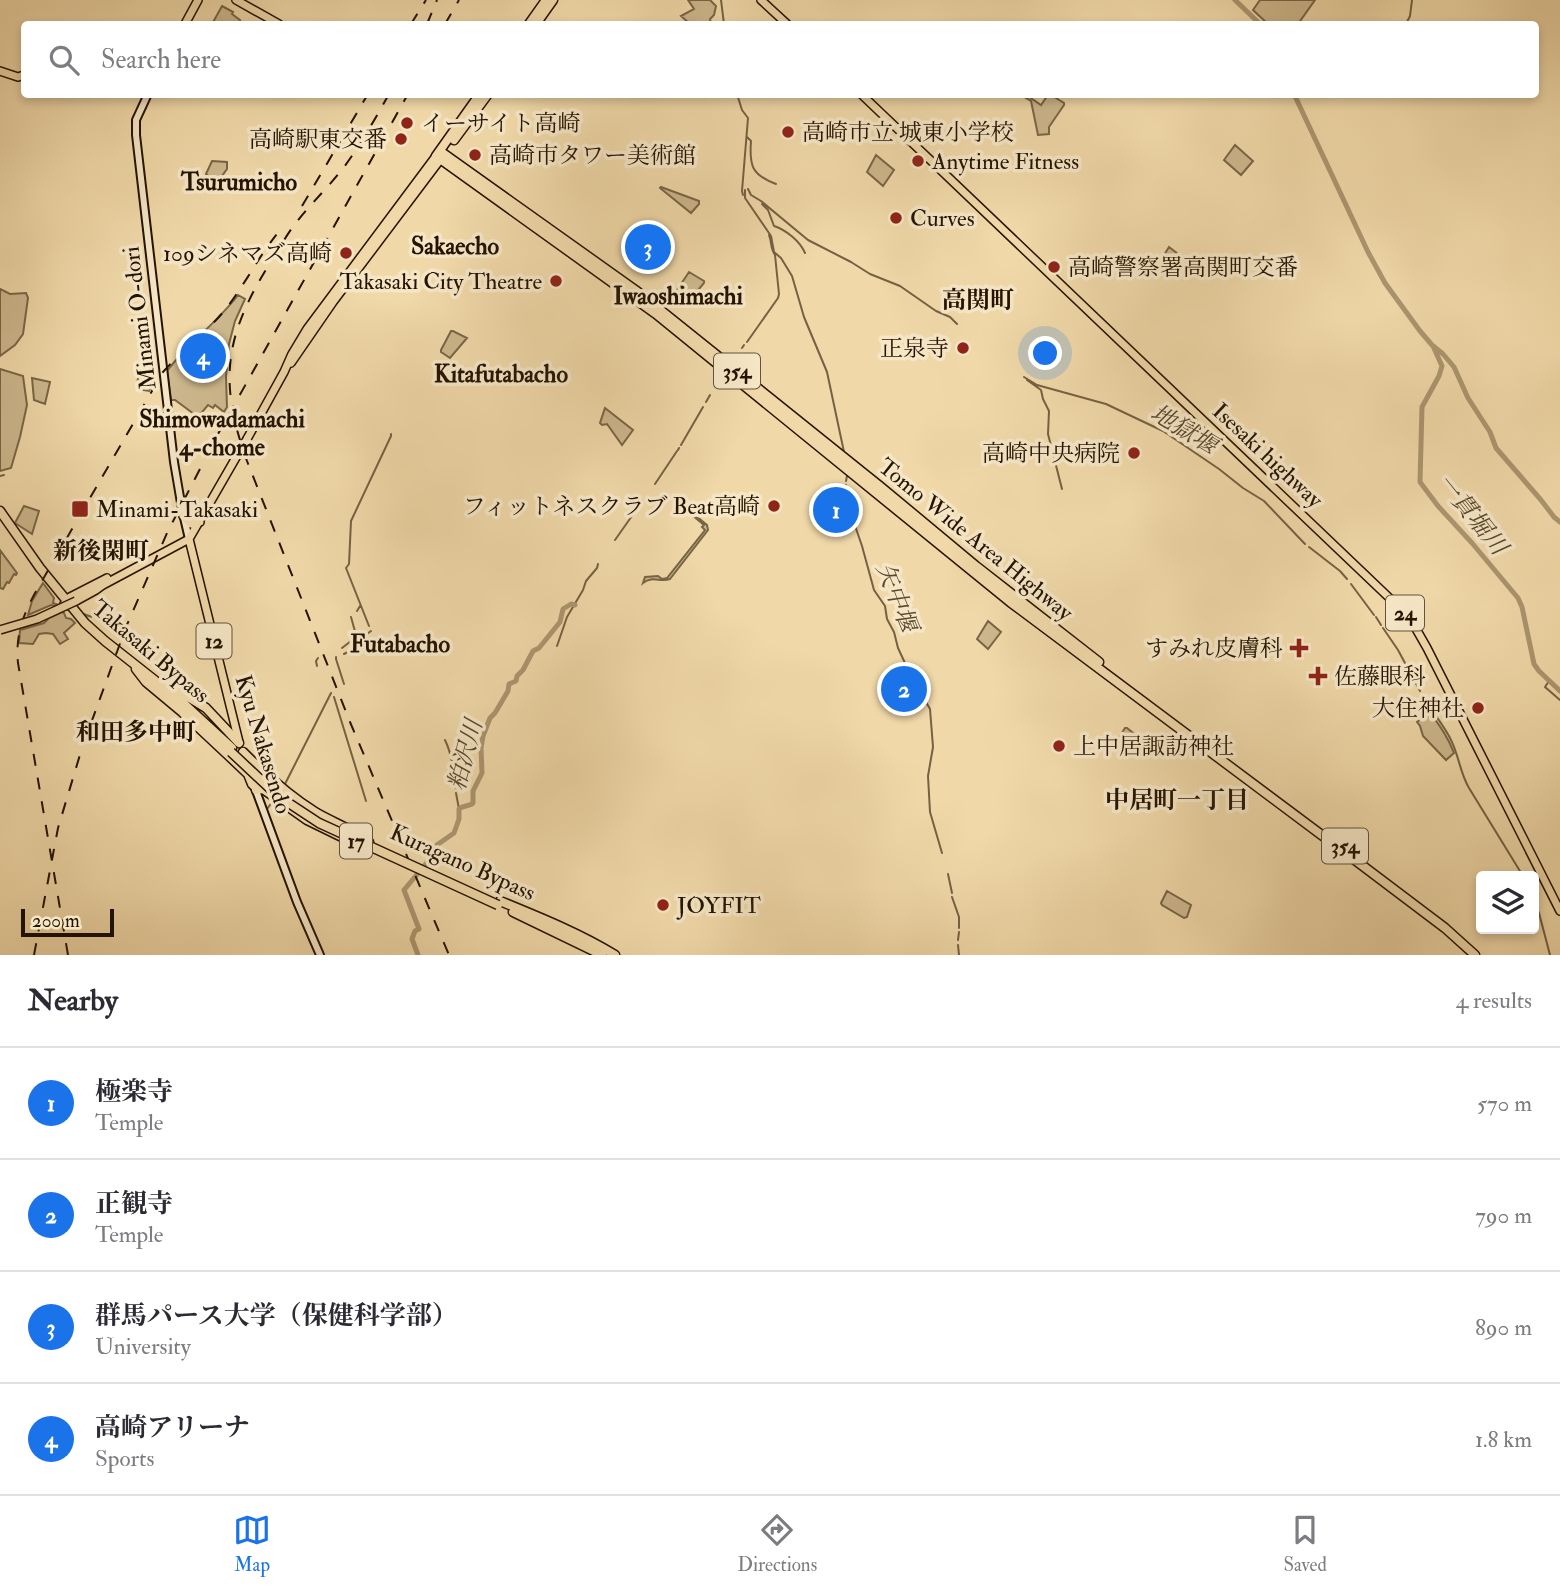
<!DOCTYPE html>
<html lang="en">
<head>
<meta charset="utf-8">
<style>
  body { margin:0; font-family:"IM FELL Double Pica","Noto Serif JP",serif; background:#f2f2f3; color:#2b2b33 }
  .controls { position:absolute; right:21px; bottom:21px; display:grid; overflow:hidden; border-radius:7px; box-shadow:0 4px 10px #0003 }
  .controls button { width:63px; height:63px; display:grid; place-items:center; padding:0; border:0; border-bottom:2px solid #e1e1e2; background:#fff; color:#2b2b33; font:35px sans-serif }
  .scale { position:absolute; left:21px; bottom:18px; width:93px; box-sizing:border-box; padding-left:7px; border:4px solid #241301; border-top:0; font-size:19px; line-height:24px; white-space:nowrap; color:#241301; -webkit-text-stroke:5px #f5e6c6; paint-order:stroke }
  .you { position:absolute; left:1046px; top:354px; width:24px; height:24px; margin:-18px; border:5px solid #fff; border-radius:50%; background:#1a73e8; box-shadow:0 0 0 10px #1a73e833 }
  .badge { display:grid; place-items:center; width:46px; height:46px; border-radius:50%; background:#1a73e8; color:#fff; font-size:23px; font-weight:700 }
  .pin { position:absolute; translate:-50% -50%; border:4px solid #fff; box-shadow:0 2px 7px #0006 }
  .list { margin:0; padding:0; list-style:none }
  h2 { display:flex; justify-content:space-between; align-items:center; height:91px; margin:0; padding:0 28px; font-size:30px }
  h2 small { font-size:23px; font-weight:400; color:#7c7c81 }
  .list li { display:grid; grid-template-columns:46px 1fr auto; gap:21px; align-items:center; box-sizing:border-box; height:112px; padding:0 28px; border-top:2px solid #e1e1e2 }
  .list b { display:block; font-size:26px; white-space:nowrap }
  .list p { margin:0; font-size:23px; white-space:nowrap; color:#7c7c81 }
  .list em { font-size:23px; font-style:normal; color:#7c7c81 }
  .icon { flex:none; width:38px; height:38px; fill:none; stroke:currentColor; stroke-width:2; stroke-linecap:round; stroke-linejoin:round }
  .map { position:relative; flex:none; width:1560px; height:955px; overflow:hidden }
  .search { position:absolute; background:#fff; box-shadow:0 4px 10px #0003; left:21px; right:21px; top:21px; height:77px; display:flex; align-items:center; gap:18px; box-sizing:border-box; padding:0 24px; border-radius:7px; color:#7c7c81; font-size:26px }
  .sheet { height:539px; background:#fff }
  nav { display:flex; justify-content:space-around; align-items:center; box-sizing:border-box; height:98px; border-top:2px solid #e1e1e2; background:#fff; font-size:19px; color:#7c7c81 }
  nav a { display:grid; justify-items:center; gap:4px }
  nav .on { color:#1a73e8 }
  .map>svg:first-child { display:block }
  .green { fill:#cdb78c; stroke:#786546; stroke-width:2 }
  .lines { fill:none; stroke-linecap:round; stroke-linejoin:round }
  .stream { stroke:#756143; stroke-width:2 }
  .river { stroke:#ab956f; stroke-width:5 }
  .secondary-casing { stroke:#241301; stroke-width:10 }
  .primary-casing { stroke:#241301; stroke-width:10 }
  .trunk-casing { stroke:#241301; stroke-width:11 }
  .secondary { stroke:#f5e6c6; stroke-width:6 }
  .primary { stroke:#f0d8a8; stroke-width:7 }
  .trunk { stroke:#f0d8a8; stroke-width:8 }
  .rail { stroke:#241301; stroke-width:2; stroke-dasharray:12 12; stroke-linecap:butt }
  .primary-bridge-casing { stroke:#241301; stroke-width:10; stroke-linecap:butt }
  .trunk-bridge-casing { stroke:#241301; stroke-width:11; stroke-linecap:butt }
  .primary-bridge { stroke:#f0d8a8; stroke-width:7 }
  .trunk-bridge { stroke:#f0d8a8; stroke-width:8 }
  .poi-dot { fill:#8f2418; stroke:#f5e6c6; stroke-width:2.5 }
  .labels { text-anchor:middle; stroke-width:7; stroke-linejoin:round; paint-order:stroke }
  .shield { fill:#f5e6c6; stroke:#63523c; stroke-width:2 }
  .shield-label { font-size:21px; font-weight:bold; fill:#241301 }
  .poi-label { font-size:23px; fill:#241301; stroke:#f5e6c6; text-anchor:start }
  .street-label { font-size:23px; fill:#241301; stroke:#f5e6c6 }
  .neighbourhood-label { font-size:24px; font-weight:bold; fill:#241301; stroke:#f5e6c6 }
  .water-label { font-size:24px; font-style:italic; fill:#5a472d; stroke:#f5e6c6 }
</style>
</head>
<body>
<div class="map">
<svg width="1560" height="955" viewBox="0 0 1560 955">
  <rect width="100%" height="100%" fill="#f0d8a8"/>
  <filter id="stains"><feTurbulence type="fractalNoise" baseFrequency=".00286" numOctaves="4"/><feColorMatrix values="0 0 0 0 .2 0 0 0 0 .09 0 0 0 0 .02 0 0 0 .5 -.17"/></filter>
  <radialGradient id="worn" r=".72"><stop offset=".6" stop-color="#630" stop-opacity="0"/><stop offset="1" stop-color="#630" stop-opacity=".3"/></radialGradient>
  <!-- green -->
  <path class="green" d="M688 0H710L716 6 714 15 710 19 711 24H690L681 16 694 9Z
    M1260 0H1315L1298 24H1268L1253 10Z
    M222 6 233 12 232 14 240 20 238 24H212Z
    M1048 95H1051L1064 103V105L1049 127V134L1038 135 1031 101 1026 98 1028 96 1041 105Z
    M1235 145 1253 161 1241 175 1224 160Z
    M876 155 894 170 883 186 867 172Z
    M212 161 227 162V169L217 183 206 174Z
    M661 187 699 201V204L691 213 660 188Z
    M1169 247 1190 263 1181 276 1161 260Z
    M689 272 704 281V283L690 300 677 290Z
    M0 289 10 294 26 293 28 298 23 334 15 345 0 356Z
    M238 295 245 299 235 321 229 344 226 377 227 407 224 412 215 405 213 408 208 405 198 417 175 400H171L167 371C188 343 217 323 238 295Z
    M451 331H453L467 338 450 358 441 352V350Z
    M150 365 152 386 149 391 138 389 137 388 139 368Z
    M0 369 23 376 27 405 20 437 11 468 0 471Z
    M32 378 50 382 45 404 34 400Z
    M605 408 633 430 622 445 607 424 602 425 600 423Z
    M840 487 838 498 836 499 837 502 825 506V510H815L819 493Z
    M669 496 683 505 707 525 708 530 670 579C660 583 653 575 643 583L645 577 658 576 662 579 667 578 705 530 702 527 704 525Z
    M24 506 39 511 32 534 15 523Z
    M0 550 17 573 16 575 14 574 9 583 7 582 3 589 0 588Z
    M43 583 54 598 53 603 92 617 51 605 28 615 32 601Z
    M62 612 64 613 66 618 71 619 75 623 64 633 68 639 60 644 53 634 46 633 39 634 33 644 19 643 20 630 44 623 49 618Z
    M988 621 1001 632 988 649 977 639Z
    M1425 705C1436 721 1447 734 1454 753L1446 760 1423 736 1420 726 1417 722 1421 719 1416 711Z
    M1125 728H1127L1138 737 1125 754 1114 747V745Z
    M1167 891 1191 905 1187 917 1184 918 1162 905 1161 903Z"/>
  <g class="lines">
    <!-- stream -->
    <path class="stream" d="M721 0 724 24
      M1406 24 1410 16 1412 0
      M737 94 742 110 748 118 742 191 743 195
      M747 137 751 141C749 166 752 175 776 184
      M748 189 751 195 761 201 808 240 851 262 870 274 900 286 936 311 950 317 957 324
      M745 190V198L771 236 774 252 781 258 792 276 804 317 827 372 844 452
      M762 204 768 210 774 226C786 230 800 241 805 253
      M747 342 778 298 779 294 775 255C770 248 772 242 769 235
      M742 348 744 345
      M1024 377 1037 385 1106 404 1163 431 1219 469 1243 488 1264 501 1305 544
      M1027 380 1041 390 1043 399 1049 411 1048 434 1062 489
      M706 402 710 395
      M681 445 703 407
      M678 450 679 448
      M0 476 4 475
      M846 481 847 476
      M655 484 677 451
      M846 485V498L848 508
      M851 514 862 546 874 590 885 606 887 619 894 632 898 648 911 676 930 709 933 747 928 776 930 812 942 853
      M615 540 634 513
      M1309 547 1340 571 1347 579
      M1351 584 1374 615
      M357 611 360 606
      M351 617 356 635
      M1376 617 1381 625
      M369 626 346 568 349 564 351 521 391 436V434
      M1383 628 1398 650 1420 691
      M363 637 371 631
      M557 646 567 617 583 590 586 581 597 568 598 564
      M342 648 351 641
      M344 654 355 648
      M336 657V659L344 684
      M317 666 316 661 318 658
      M1549 681 1545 687 1560 700
      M334 697 366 801
      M1423 697C1432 712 1444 725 1451 740 1459 756 1460 773 1469 788L1523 876
      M445 740C452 754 454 772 455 788
      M284 786 331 693
      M456 793 459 809
      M267 809 273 801
      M948 874 952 893
      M952 897 959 917V928
      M1534 900 1539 913 1550 955
      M958 940 959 932
      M958 945 959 955"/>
    <!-- river -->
    <path class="river" d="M1235 0 1260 24
      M1294 94 1368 252 1385 283 1420 331 1432 345 1443 354 1454 367 1468 398 1490 432 1496 448 1541 500 1554 517 1560 522
      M1433 346 1442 366 1439 376 1422 407 1420 482 1438 506 1472 543 1518 598 1522 607 1534 664 1539 671 1560 691
      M418 955 412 939 415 931 419 929 404 890 429 860 434 847 454 833 459 819V809C463 805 469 807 473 803V791L482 773 481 748 483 736 490 718 495 713 508 691 509 684 516 681 517 676 523 670 533 651 539 648 560 622 563 609 571 604 575 605"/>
    <defs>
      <path id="secondary" d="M148 94 136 120V135L174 462 182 509 189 539
        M255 788 297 902 320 955"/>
      <path id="primary" d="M236 0 279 24
        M761 0 787 24
        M185 24 198 0
        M0 71 18 77 24 75
        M861 94 1402 610 1415 627 1427 648 1560 911
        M291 363 333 302 440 160
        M247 439 284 372 292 354 307 329 436 156
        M183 516 191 524 200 522
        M189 539 239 742
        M76 601 96 590 103 585 189 539 238 454
        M64 604 70 597 107 578"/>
      <path id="trunk" d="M529 24 546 0
        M536 24 553 0
        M480 94 436 156 656 314 1010 602 1355 860 1445 928 1475 955
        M454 140 488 94
        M440 151 638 292 881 487 976 566 1099 662
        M0 511 40 568 85 623 105 641 181 701 232 748
        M136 669 146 682 182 712 229 756 248 774 252 784 255 787
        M164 682 206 708 239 743
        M243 752C265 774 288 795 315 812 333 823 353 829 369 842
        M256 790 263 789 307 820 348 840
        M500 901C539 917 579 933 615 955
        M513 912 602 955"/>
    </defs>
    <!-- secondary casing -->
    <use href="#secondary" class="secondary-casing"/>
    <!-- primary casing -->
    <use href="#primary" class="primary-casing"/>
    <!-- trunk casing -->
    <use href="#trunk" class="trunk-casing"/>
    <!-- secondary -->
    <use href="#secondary" class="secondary"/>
    <!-- primary -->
    <use href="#primary" class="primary"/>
    <!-- trunk -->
    <use href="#trunk" class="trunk"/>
    <!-- rail -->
    <path class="rail" d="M411 24 426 0
      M427 24 437 0
      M445 24 459 0
      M389 94C375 119 361 144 344 167 328 188 308 206 292 228 283 241 275 255 267 268 224 338 219 384 247 461L350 722 449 955
      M302 206 368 94
      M34 955 58 828 82 748 126 627 167 533 218 434 408 94
      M68 955 18 663C15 634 24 612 39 586L163 372C183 349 209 331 228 306 247 281 260 254 281 229"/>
    <defs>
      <path id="primary-bridge" d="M238 454 247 439
        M0 630 37 619 76 601"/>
      <path id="trunk-bridge" d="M231 752 278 796 319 823 498 905"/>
    </defs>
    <!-- primary-bridge casing -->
    <use href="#primary-bridge" class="primary-bridge-casing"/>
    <!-- trunk-bridge casing -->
    <use href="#trunk-bridge" class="trunk-bridge-casing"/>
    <!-- primary-bridge -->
    <use href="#primary-bridge" class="primary-bridge"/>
    <!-- trunk-bridge -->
    <use href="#trunk-bridge" class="trunk-bridge"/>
  </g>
  <!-- markers -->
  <g class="poi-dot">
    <circle cx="407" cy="123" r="7"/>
    <circle cx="788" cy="132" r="7"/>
    <circle cx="401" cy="139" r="7"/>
    <circle cx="475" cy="155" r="7"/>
    <circle cx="918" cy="161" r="7"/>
    <circle cx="896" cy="218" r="7"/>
    <circle cx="346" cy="253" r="7"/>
    <circle cx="1054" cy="267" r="7"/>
    <circle cx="556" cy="281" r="7"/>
    <circle cx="963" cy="348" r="7"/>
    <circle cx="1134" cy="453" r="7"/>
    <circle cx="774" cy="506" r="7"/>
    <rect x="71" y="500" width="18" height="18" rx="3.5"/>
    <path d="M1295.5 637.5h7v7h7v7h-7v7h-7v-7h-7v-7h7z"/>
    <path d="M1314.5 665.5h7v7h7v7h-7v7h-7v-7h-7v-7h7z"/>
    <circle cx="1478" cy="708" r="7"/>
    <circle cx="1059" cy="746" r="7"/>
    <circle cx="663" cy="905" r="7"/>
  </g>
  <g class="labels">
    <!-- shield labels -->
    <g class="shield">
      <rect x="714" y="353.5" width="46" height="35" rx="5"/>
      <rect x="1386" y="595.5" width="38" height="35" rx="5"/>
      <rect x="196.5" y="623.5" width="35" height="35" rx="5"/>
      <rect x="340" y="823.5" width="32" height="35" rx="5"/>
      <rect x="1322" y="828.5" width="46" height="35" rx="5"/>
    </g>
    <g class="shield-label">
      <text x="737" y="378">354</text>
      <text x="1405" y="620">24</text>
      <text x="214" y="648">12</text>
      <text x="356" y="848">17</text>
      <text x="1345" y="853">354</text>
    </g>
    <!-- poi labels -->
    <g class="poi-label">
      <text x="421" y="131">イーサイト高崎</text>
      <text x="802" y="140">高崎市立 城東小学校</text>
      <text x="387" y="147" text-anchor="end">高崎駅東交番</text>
      <text x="489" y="163">高崎市タワー美術館</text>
      <text x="932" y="169">Anytime Fitness</text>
      <text x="910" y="226">Curves</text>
      <text x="332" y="261" text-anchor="end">109シネマズ高崎</text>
      <text x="1068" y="275">高崎警察署高関町交番</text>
      <text x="542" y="289" text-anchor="end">Takasaki City Theatre</text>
      <text x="949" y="356" text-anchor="end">正泉寺</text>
      <text x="1120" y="461" text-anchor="end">高崎中央病院</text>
      <text x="760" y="514" text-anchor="end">フィットネスクラブ Beat高崎</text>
      <text x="96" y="517">Minami-Takasaki</text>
      <text x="1283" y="656" text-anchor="end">すみれ皮膚科</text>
      <text x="1334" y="684">佐藤眼科</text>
      <text x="1464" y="716" text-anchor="end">大住神社</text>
      <text x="1073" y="754">上中居諏訪神社</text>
      <text x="677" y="913">JOYFIT</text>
    </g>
    <!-- street labels -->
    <g class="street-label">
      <text transform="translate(139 318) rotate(-97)" y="8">Minami O-dori</text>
      <text transform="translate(1268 455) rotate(43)" y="8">Isesaki highway</text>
      <text transform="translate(976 539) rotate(39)" y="8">Tomo Wide Area Highway</text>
      <text transform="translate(151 651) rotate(40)" y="8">Takasaki Bypass</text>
      <text transform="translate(264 744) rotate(73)" y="8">Kyu Nakasendo</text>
      <text transform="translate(463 862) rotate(24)" y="8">Kuragano Bypass</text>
    </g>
    <!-- neighbourhood labels -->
    <g class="neighbourhood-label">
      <text x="239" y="190">Tsurumicho</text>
      <text x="455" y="254">Sakaecho</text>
      <text x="678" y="304">Iwaoshimachi</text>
      <text x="978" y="308">高関町</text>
      <text x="501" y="382">Kitafutabacho</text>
      <text x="222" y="427">Shimowadamachi<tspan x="222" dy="28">4-chome</tspan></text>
      <text x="101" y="559">新後閑町</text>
      <text x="400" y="652">Futabacho</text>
      <text x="136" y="740">和田多中町</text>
      <text x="1177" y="808">中居町一丁目</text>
    </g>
    <!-- water labels -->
    <g class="water-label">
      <text transform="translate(1184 429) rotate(31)" y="8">地獄堰</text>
      <text transform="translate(1472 514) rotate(51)" y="8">一貫堀川</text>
      <text transform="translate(897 597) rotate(68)" y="8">矢中堰</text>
      <text transform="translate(465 755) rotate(-75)" y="8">粕沢川</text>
    </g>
  </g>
  <rect width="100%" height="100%" filter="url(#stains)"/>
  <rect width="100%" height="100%" fill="url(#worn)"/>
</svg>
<div class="controls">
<button><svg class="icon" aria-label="layers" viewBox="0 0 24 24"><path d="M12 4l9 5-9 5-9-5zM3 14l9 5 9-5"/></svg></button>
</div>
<div class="scale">200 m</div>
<div class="you"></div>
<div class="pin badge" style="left:836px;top:510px">1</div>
<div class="pin badge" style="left:904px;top:689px">2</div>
<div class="pin badge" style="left:648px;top:247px">3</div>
<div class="pin badge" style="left:203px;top:356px">4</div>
<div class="search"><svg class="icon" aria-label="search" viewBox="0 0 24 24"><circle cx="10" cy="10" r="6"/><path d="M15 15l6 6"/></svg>Search here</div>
</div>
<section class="sheet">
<h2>Nearby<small>4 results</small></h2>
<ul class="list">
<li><span class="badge">1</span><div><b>極楽寺</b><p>Temple</p></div><em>570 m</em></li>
<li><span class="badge">2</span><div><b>正観寺</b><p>Temple</p></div><em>790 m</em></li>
<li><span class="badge">3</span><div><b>群馬パース大学（保健科学部）</b><p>University</p></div><em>890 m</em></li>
<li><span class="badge">4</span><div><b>高崎アリーナ</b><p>Sports</p></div><em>1.8 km</em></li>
</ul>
</section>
<nav>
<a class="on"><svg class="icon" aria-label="map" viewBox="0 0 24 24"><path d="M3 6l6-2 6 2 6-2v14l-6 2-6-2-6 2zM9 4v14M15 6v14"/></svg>Map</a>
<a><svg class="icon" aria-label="directions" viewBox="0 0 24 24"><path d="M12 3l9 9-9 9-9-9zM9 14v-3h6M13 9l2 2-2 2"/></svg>Directions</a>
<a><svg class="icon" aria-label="saved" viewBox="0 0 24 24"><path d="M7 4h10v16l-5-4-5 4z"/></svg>Saved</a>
</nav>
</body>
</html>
